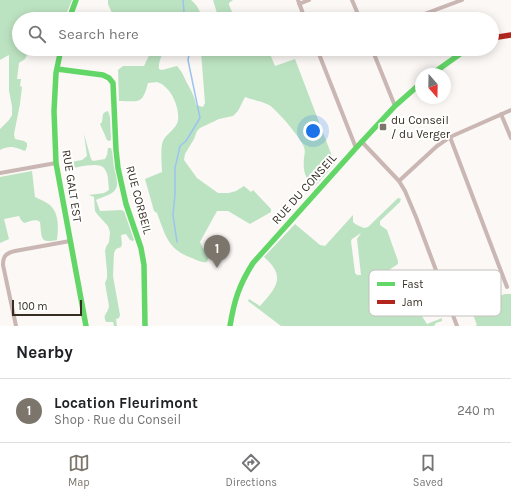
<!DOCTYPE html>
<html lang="en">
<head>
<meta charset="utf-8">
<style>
  body { margin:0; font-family:Karla,sans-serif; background:#f6f6f6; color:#202124 }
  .compass { position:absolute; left:415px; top:68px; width:36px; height:36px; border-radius:50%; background:#fff; box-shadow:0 2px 10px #0003; rotate:160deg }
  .scale { position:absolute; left:12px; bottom:10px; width:70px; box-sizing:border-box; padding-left:4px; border:2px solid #362e23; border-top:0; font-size:11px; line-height:14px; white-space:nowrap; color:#362e23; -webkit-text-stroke:3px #fff; paint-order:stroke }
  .you { position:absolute; left:313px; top:131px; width:14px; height:14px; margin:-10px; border:3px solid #fff; border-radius:50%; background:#1a73e8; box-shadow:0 0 0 6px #1a73e833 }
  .badge { display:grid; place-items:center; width:26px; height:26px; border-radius:50%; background:#7b756c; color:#fff; font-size:13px; font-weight:700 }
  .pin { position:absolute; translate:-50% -33px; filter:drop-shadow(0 1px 2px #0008) }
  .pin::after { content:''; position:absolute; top:21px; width:14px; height:12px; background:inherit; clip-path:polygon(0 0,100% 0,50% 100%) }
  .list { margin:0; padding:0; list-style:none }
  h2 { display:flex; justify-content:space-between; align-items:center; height:52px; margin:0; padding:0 16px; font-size:17px }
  h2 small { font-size:13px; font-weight:400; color:#757577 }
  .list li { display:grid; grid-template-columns:26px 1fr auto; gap:12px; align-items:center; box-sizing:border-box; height:64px; padding:0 16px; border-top:1px solid #e0e0e0 }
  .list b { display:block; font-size:15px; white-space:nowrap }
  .list p { margin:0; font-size:13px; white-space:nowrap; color:#757577 }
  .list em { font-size:13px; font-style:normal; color:#757577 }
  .icon { flex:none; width:22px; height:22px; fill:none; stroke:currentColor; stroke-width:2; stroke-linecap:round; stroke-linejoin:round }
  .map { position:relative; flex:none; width:511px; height:326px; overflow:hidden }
  .search { position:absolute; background:#fff; box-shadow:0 2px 10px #0003; left:12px; right:12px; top:12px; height:44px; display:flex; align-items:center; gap:10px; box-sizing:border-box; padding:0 14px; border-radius:22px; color:#757577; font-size:15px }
  .sheet { height:116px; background:#fff }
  nav { display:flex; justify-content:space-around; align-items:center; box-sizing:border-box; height:56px; border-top:1px solid #e0e0e0; background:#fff; font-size:11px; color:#757577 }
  nav a { display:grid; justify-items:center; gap:2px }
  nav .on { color:#7b756c }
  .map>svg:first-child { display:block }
  .forest { fill:#bce3c1; fill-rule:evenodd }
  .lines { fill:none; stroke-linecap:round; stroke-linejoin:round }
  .stream { stroke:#9cc4ef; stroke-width:1.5 }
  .street { stroke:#cab7b4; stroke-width:4 }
  .fast { stroke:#63d668; stroke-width:5.5 }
  .jam { stroke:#b3261e; stroke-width:5.5 }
  .poi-dot { fill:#7b756c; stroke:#fff; stroke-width:1.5 }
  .labels { text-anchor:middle; stroke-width:4; stroke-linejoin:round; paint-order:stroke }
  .poi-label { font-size:12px; fill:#362e23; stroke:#fff; text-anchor:start }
  .street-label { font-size:12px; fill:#362e23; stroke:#fff }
  .key { fill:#fff; stroke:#c3c0bd; stroke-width:1 }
  .key-label { font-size:11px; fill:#362e23 }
</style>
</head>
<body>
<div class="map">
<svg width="511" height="326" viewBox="0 0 511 326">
  <rect width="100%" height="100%" fill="#fbf8f5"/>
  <!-- forest -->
  <path class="forest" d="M0 0H72L65 17 61 19H19V49H31L28 50H23L27 55 25 59 19 63 17 79H21L20 86 22 87 20 104 14 134 15 139 24 141 27 143V147L25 151C14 147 11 145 0 150V129L9 120 12 115V106L9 91V55L0 60Z
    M108 0H191C197 5 201 11 201 19H156L155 16 148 14 112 13 108 4Z
    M213 0H233L229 3V5L233 14 238 19H209L212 16 217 13Z
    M152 49H164C162 56 158 62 159 69L162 70 177 66C183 73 183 75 187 83 191 91 195 96 196 105L203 107 205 103 201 52 203 49H268L275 66 295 59 335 164 315 186C304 179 303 170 304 157 305 154 305 150 304 147 300 137 278 111 269 105 262 101 252 100 245 97L238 111 233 116 219 119 200 128 197 131 194 139 185 154 184 160 197 178 218 193H229L236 191 244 186 251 192 253 190 271 209V212L250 224 228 211H217L200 242C201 243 202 247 203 248 208 255 212 251 207 262 201 263 197 260 192 258 169 250 166 237 158 216L157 213 154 211 145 179 162 172C162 165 160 147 163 141 166 134 176 129 178 121 180 108 171 86 157 82 155 82 151 83 148 83 142 105 140 101 119 101L118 70 123 66H144Z
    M108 111 110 117 111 140 109 141 107 140 100 124 102 122 103 114 105 112Z
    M84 134 91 159 93 161 105 159 107 155 108 148H111C113 153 113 161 114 167 115 172 117 178 117 183 118 194 104 196 96 200L100 211 121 210 124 211 134 240 133 241 130 240 126 234 121 235 122 244 121 247 116 249 114 253 113 276 120 315 119 318 116 319 117 326H114L113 322H106C102 314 108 314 109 306L105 283 107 278V271L105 251 106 247 109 242 110 232 108 226 97 214 95 211 94 197 89 195 104 193 109 190C108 183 109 174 104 168 99 161 75 168 67 169L64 168 63 166 65 163 82 160 87 156Z
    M32 171 35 197C39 199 44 201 47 203 59 210 59 227 57 240 39 244 42 237 40 222 36 218 29 222 24 223L21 220 19 216 4 219 9 239 0 243V177Z
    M398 198 401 199 400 202 380 221V225L387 230 398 261V264L386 272C384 288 404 296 414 306 419 311 423 318 427 324L442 318V321L436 323 434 326H281L248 301 249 299 260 306C276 288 287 277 264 257L295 224 320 245 325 246 353 215V222C356 225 360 226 364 228L368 227ZM361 233 357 239 361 275H357L355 273 351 241 352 239Z
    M505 294H511V326H475L477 325 472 312 467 311 462 306 463 304 474 296 478 304Z"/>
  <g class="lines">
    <!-- stream -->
    <path class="stream" d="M183 0 184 12 191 19
      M177 242 173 215 175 194V168L180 146 186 141 200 118 188 60 190 49"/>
    <!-- street -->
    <path class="street" d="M298 0 305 19
      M352 0 360 19
      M299 4 309 0
      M411 19 462 0
      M317 49 356 148
      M372 49 395 106
      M501 114 511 138
      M450 137 507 287
      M362 142 399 181 405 191 416 217 457 326
      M0 173 56 163
      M399 181 437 146 450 137 511 110
      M16 326 3 265C3 256 6 253 15 251L70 241"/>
    <!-- fast -->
    <path class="fast" d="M69 19 76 0
      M61 49 56 73 54 111 56 163 86 326
      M57 69 103 75 109 78 113 83 116 150 118 168 126 204 141 248 144 265 145 326
      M432 74 467 49
      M230 326C234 301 239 285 253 263L356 148 395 106 421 83"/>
    <!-- jam -->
    <path class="jam" d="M492 38 511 35"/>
  </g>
  <!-- markers -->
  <rect class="poi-dot" x="379" y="123" width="8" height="8" rx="2"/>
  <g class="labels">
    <!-- poi labels -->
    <g class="poi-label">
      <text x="391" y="124">du Conseil<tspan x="391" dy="14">/ du Verger</tspan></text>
    </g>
    <!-- street labels -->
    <g class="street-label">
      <text transform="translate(72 186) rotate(81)" y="4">RUE GALT EST</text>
      <text transform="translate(304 189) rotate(-48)" y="4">RUE DU CONSEIL</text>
      <text transform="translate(139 200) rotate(75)" y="4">RUE CORBEIL</text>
    </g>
  </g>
  <!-- legend -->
  <rect x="369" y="270" width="132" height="46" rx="6" class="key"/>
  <rect x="377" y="282" width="18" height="4" fill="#63d668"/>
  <rect x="377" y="300" width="18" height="4" fill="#b3261e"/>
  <g class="key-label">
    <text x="402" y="288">Fast</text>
    <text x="402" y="306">Jam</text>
  </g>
</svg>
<svg class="compass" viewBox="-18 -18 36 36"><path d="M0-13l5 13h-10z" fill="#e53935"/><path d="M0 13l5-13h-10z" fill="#757577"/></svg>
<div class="scale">100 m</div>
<div class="you"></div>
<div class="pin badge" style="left:217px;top:268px">1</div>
<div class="search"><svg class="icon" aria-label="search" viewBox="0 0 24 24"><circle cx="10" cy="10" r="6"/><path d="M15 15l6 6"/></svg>Search here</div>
</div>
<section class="sheet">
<h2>Nearby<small></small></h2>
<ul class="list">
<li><span class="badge">1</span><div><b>Location Fleurimont</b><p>Shop · Rue du Conseil</p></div><em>240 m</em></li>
</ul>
</section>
<nav>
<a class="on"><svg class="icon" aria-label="map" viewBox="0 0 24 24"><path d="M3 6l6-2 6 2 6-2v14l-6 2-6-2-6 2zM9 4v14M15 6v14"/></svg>Map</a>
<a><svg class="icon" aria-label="directions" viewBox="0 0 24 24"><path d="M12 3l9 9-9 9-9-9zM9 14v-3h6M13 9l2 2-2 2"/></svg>Directions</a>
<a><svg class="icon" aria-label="saved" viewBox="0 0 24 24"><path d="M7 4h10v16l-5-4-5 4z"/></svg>Saved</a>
</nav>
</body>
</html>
